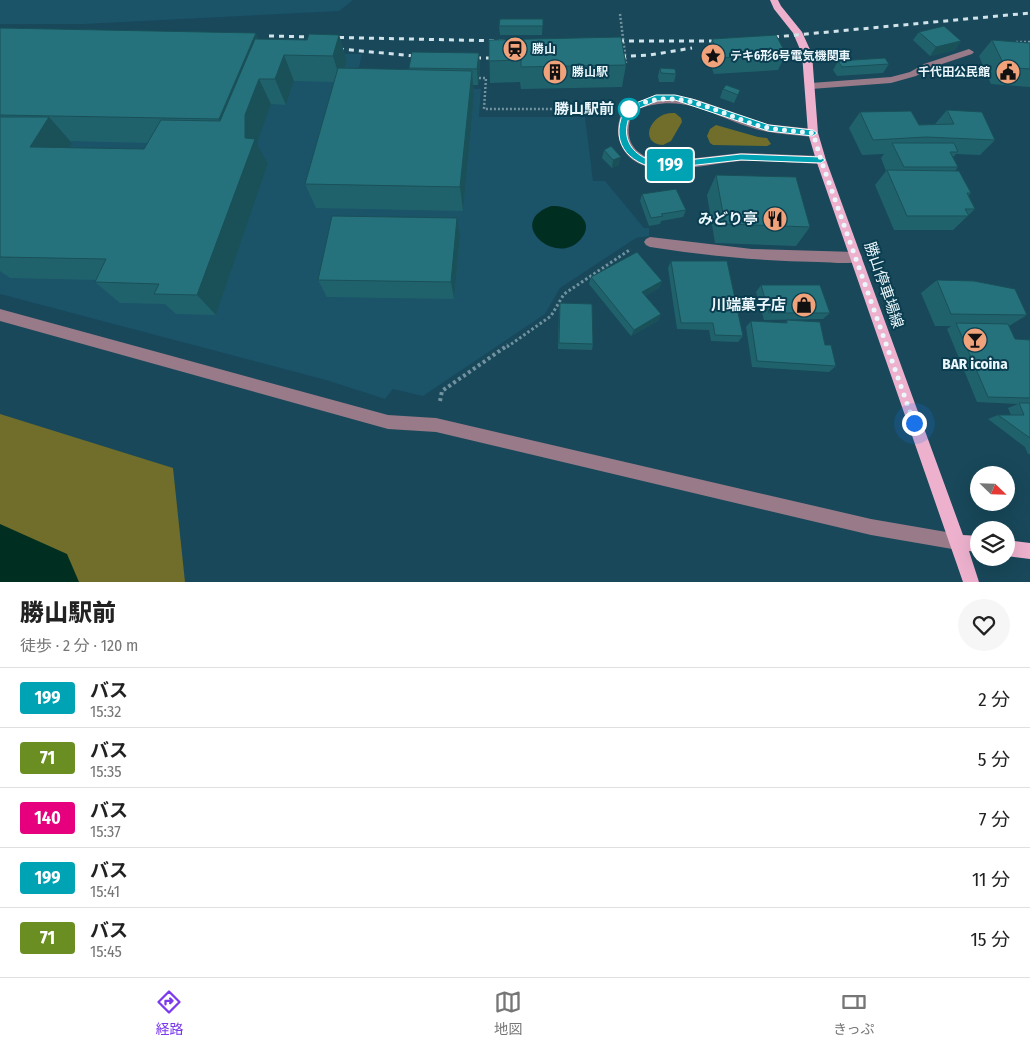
<!DOCTYPE html>
<html lang="ja">
<meta charset="utf-8">
<style>
body{margin:0;font-family:"Fira Sans Condensed","Noto Sans JP",sans-serif;background:#f6f6f6;color:#222;height:100vh;display:flex;flex-direction:column;font-size:19px;white-space:nowrap}
*{box-sizing:border-box;margin:0}
p{font-size:16px;color:#767676}
.icon{flex:none;width:28px;height:28px;fill:none;stroke:currentColor;stroke-width:2;stroke-linecap:round;stroke-linejoin:round}
.map{position:relative;height:582px;overflow:hidden}
.drawer{display:flex;flex-direction:column;background:#fff;flex:1}
.drawer>*{flex:none}
.badge{padding:0 10px;border-radius:4px;font-size:18px;line-height:32px}
.needle{width:32px;rotate:113deg}
.tools{position:absolute;left:970px;top:466px;display:grid;gap:10px}
.tools a{display:grid;place-items:center;width:45px;height:45px;border-radius:50%;background:#fff;box-shadow:0 5px 20px #0002;font-size:25px}
.you{position:absolute;width:25px;height:25px;margin:-12px;border:4px solid #fff;border-radius:50%;background:#1a73e8;box-shadow:0 0 0 8px #1a73e833}
.map>.badge{position:absolute;translate:-50% -50%;box-shadow:0 0 0 2px #fff}
.round{display:grid;place-items:center;flex:none;width:52px;height:52px;border-radius:26px;background:#f6f6f6}
.summary{display:flex;align-items:center;justify-content:space-between;height:85px;padding:0 20px}
h1{font-size:24px;font-weight:800;line-height:38px}
ul{padding:0;list-style:none}
li{display:flex;align-items:center;gap:15px;height:60px;padding:0 20px;border-top:1px solid #e0e0e0}
li div{flex:1}
li b{display:block;font-size:19px}
li em{font-style:normal}
li .badge{min-width:55px;font-weight:700;text-align:center}
.tab-bar{display:flex;justify-content:space-around;align-items:center;height:70px;border-top:1px solid #e0e0e0;background:#fff;font-size:14px;color:#767676}
.tab-bar a{display:grid;justify-items:center;gap:2px}
.tab-bar .current{color:#7c3aed}
.map>svg:first-child{display:block}
</style>
<div class="map">
<svg width="1030" height="582" viewBox="0 0 1030 582">
<rect width="100%" height="100%" fill="#18485a"/>
<g fill="#1b5369">
<polygon points="0,0 353,0 339,11 84,24 0,24"/>
<polygon points="0,50 362,54 358,72 409,87 481,89 479,117 585,117 593,181 605,181 644,228 649,228 649,236 636,238 560,288 545,314 423,396 393,389 385,399 326,380 0,294"/>
</g>
<g fill="#706e2a">
<path d="M675,113l6,5 1,4 -11,19 -8,4c-26,-2 -12,-34 12,-32z"/>
<polygon points="716,125 758,137 767,138 771,144 767,146 713,145 710,143 707,136 710,129"/>
<polygon points="0,414 173,468 185,582 0,582"/>
</g>
<path fill="#002f21" d="M551,206c17,-1 47,12 30,33 -24,29 -77,-16 -30,-33z"/>
<g fill="none" stroke-linecap="round" stroke-linejoin="round">
<polygon fill="#002f21" fill-rule="evenodd" points="0,524 67,554 79,582 0,582"/>
<g stroke="#71929e" stroke-width="2.5" stroke-dasharray="2 2" stroke-linecap="butt">
<polyline points="620,14 626,62 623,62"/>
<polyline points="1016,42 1030,42"/>
<polyline points="479,78 486,78 484,109 600,109"/>
</g>
<polyline stroke="#71929e" stroke-width="3" stroke-dasharray="2.5 2.5" stroke-linecap="butt" points="507,347 551,316 564,294 631,249"/>
<polyline stroke="#71929e" stroke-width="4" stroke-dasharray="3 3" stroke-linecap="butt" points="440,401 442,391 508,345"/>
<g fill="#987a88" fill-rule="evenodd">
<polygon points="969,49 974,52 972,54 930,68 916,76 891,83 811,89 806,86 811,83 891,77 910,72 924,64"/>
<path d="M663,96l32,3 71,25 47,5 5,4 -5,4c-18,-2 -36,-3 -54,-7 -48,-13 -74,-40 -126,-19 -11,28 -1,44 28,51l80,-9 80,3 5,4 -5,4c-27,-1 -54,-4 -81,-3 -33,2 -99,24 -118,-14 -7,-14 -4,-28 3,-40l18,-7z"/>
<path d="M650,237l102,12 104,3 4,1 2,4 -2,4c-12,4 -29,1 -42,1 -56,-1 -112,-6 -168,-15l-4,-2 -2,-3 2,-3z"/>
<polygon points="0,309 388,415 436,418 871,519 958,534 964,536 966,542 964,548 958,550 871,535 436,432 388,429 0,321"/>
</g>
<g fill="#edb1ce" fill-rule="evenodd">
<polygon points="770,0 778,0 781,6 802,32 812,54 818,133 826,160 963,535 979,536 979,552 969,551 979,582 963,582 816,160 808,133 802,54 793,33 774,9"/>
<polygon points="1006,540 1030,543 1030,559 1006,556"/>
</g>
<g stroke="#d2e2e9" stroke-width="3" stroke-dasharray="5 5" stroke-linecap="butt">
<polyline points="269,36 504,41"/>
<polyline points="764,38 1030,13"/>
<polyline points="609,41 726,41"/>
<polyline points="329,48 426,57"/>
<polyline points="611,57 650,55 692,48"/>
<polyline points="466,58 503,58"/>
</g>
</g>
<g fill="#20626c" fill-rule="evenodd">
<polygon points="543,19 542,35 500,35 499,26"/>
<path d="M0,28l258,11 49,1 32,-5 8,26 -2,8 64,1v-2l70,-15 1,17 -2,15h-5l1,12 -11,114 -147,-3 -11,-24 29,-102 -40,-1 -8,24 -15,-1 -13,36v6l10,17 -52,152 -40,-1 -11,-10 -45,-1 -25,-21 1,-2 -86,-2 -10,-7zM71,141l77,2 -4,6 -75,-1 3,-5z"/>
<polygon points="919,32 961,41 955,50 930,56 913,40"/>
<polygon points="712,39 786,54 778,70 714,74 707,55"/>
<polygon points="489,40 626,65 622,87 521,89 520,82 490,83"/>
<polygon points="992,40 1030,43 1030,87 991,84 979,56"/>
<polygon points="838,61 889,64 883,73 837,76 833,70"/>
<polygon points="660,68 676,74 674,82 659,82 658,76"/>
<polygon points="723,89 740,90 734,103 720,98"/>
<polygon points="947,110 995,140 980,155 956,154 953,157 958,167 955,171 971,193 968,196 975,209 953,230 894,230 875,185 886,171 881,158 884,154 862,155 849,128 860,112 919,125 935,124"/>
<polygon points="604,150 619,165 612,168 602,158"/>
<polygon points="716,175 810,227 796,246 715,243 707,195"/>
<polygon points="642,194 686,210 683,217 661,221 660,224 649,226 640,201"/>
<polygon points="460,237 454,299 327,297 318,280"/>
<polygon points="671,261 743,336 738,342 711,341 709,330 677,329 668,268"/>
<polygon points="591,277 662,281 659,288 645,296 661,314 658,321 631,336 589,284"/>
<polygon points="937,280 1027,315 1009,326 1015,339 1030,340 1030,454 1028,454 1025,447 988,419 998,415 1011,415 1008,408 1018,404 977,402 947,329 951,326 935,326 921,293"/>
<polygon points="761,285 830,313 823,319 764,320 756,292"/>
<polygon points="560,303 593,344 592,350 558,349 559,309"/>
<polygon points="787,320 825,345 836,366 829,372 752,367 746,327 751,321 785,323"/>
</g>
<g fill="#1a5058">
<polygon points="256,33 267,59 259,79 271,104 258,140 258,146 268,163 216,315 197,295 245,138 233,144 219,119"/>
<polygon points="339,35 347,61 341,82 333,56"/>
<polygon points="961,41 955,50 930,56 936,47"/>
<polygon points="479,53 480,70 478,85 477,69"/>
<polygon points="284,55 294,81 286,105 275,79"/>
<polygon points="472,71 474,97 463,211 460,187"/>
<polygon points="49,117 72,143 55,172 30,147"/>
<polygon points="621,157 619,165 612,168 613,160"/>
<polygon points="457,218 460,237 454,299 451,282"/>
<polygon points="662,281 659,288 640,299 642,292"/>
<polygon points="661,314 658,321 631,336 634,330"/>
</g>
<g fill="#25727d" stroke="#1a5058">
<polygon points="500,19 543,19 543,26 499,26"/>
<polygon points="944,26 961,41 936,47 919,32"/>
<polygon points="0,28 256,33 219,119 0,115"/>
<polygon points="309,34 339,35 333,56 284,55 275,79 259,79 245,115 245,138 255,139 197,295 154,294 159,284 95,282 106,259 0,257 0,117 49,117 30,147 144,149 161,120 220,121 255,39 307,40"/>
<polygon points="776,35 786,54 720,58 712,39"/>
<polygon points="621,37 626,65 521,67 521,60 489,61 489,40"/>
<polygon points="992,40 1030,43 1030,69 1005,67"/>
<polygon points="412,52 479,53 477,69 409,68"/>
<polygon points="885,58 889,64 842,67 838,61"/>
<polygon points="338,68 472,71 460,187 305,184"/>
<polygon points="660,68 675,69 676,74 661,73"/>
<polygon points="726,85 740,90 738,95 723,89"/>
<polygon points="947,110 982,112 995,140 926,137 873,140 860,112 911,111 919,125 954,124"/>
<polygon points="892,143 954,143 958,152 950,152 958,167 904,167"/>
<polygon points="611,146 621,157 613,160 604,150"/>
<polygon points="887,170 959,171 971,193 967,193 975,209 965,209 969,216 907,216"/>
<polygon points="716,175 796,177 810,227 725,224"/>
<polygon points="676,189 686,210 661,214 663,216 651,218 642,194"/>
<polygon points="332,216 457,218 451,282 318,280"/>
<polygon points="637,252 662,281 642,292 661,314 634,330 591,277"/>
<polygon points="671,261 727,261 743,336 715,335 713,323 681,323"/>
<polygon points="937,280 974,281 1015,289 1027,315 951,314"/>
<polygon points="761,285 820,285 830,313 769,313"/>
<polygon points="560,303 592,304 593,344 559,343"/>
<polygon points="787,320 820,322 825,345 831,345 836,366 757,361 751,321 787,323"/>
<polygon points="956,323 1008,324 1015,339 1030,340 1030,398 988,397"/>
<polygon points="1019,403 1030,403 1030,438 998,415 1024,415"/>
</g>
<path fill="#00a3b4" stroke="#fff" d="M656,95h19l17,4 77,26 44,5 4,3 -4,3 -45,-5 -93,-31 -18,1 -25,10c-14,27 0,47 29,52l80,-9 80,3 4,3 -4,3 -80,-3 -80,9c-35,-5 -53,-29 -35,-62z"/>
<g fill="none" stroke-linecap="round" stroke-linejoin="round">
<path stroke="#ebf7fc" stroke-width="5" stroke-dasharray="0 9" d="M629,109c45,-25 84,2 127,16 19,5 38,6 57,8l8,27 93,263"/>
</g>
<defs>
<symbol id="station-disc" viewBox="-11 -11 22 22"><circle r="9.5" fill="#f0a27a" stroke="#0a3d4f"/><path d="M-3-6H3Q5-6 5-4V2Q5 4 3 4L4.5 6H3L1.5 4h-3L-3 6H-4.5L-3 4Q-5 4-5 2V-4Q-5-6-3-6ZM-3.5-4v3h7v-3ZM-3.5 1v1.5H-2V1ZM2 1v1.5H3.5V1Z" fill="#111"/></symbol>
<symbol id="sight-disc" viewBox="-11 -11 22 22"><circle r="9.5" fill="#f0a27a" stroke="#0a3d4f"/><path d="M0-6L1.8-2.2L6-1.7L2.9 1.2L3.7 5.4L0 3.3L-3.7 5.4L-2.9 1.2L-6-1.7L-1.8-2.2Z" fill="#111"/></symbol>
<symbol id="building-disc" viewBox="-11 -11 22 22"><circle r="9.5" fill="#f0a27a" stroke="#0a3d4f"/><path d="M-4-6H4V6H1V3H-1V6H-4ZM-2.5-4.3h1.7v1.8h-1.7ZM.8-4.3h1.7v1.8H.8ZM-2.5-1h1.7V.8h-1.7ZM.8-1h1.7V.8H.8Z" fill="#111"/></symbol>
<symbol id="civic-disc" viewBox="-11 -11 22 22"><circle r="9.5" fill="#f0a27a" stroke="#0a3d4f"/><path d="M-.6-6.5H3V-4.5H.6V-3L4-1V1h2V6H-6V1h2V-1L-.6-3ZM-1.2 2.5V6h2.4V2.5Z" fill="#111"/></symbol>
<symbol id="restaurant-disc" viewBox="-11 -11 22 22"><circle r="9.5" fill="#f0a27a" stroke="#0a3d4f"/><path d="M-5-6h1v4h1v-4h1v4h1v-4h1v5L-1.5 .5V6h-2V.5L-5-1ZM5-6V6H3V1.5H1.5Q1.5-4 5-6Z" fill="#111"/></symbol>
<symbol id="shop-disc" viewBox="-11 -11 22 22"><circle r="9.5" fill="#f0a27a" stroke="#0a3d4f"/><path d="M-5-2.5h2.3a2.7 3.5 0 0 1 5.4 0H5L5.5 6h-11ZM-1.5-2.5h3a1.5 2.3 0 0 0-3 0Z" fill="#111"/></symbol>
<symbol id="bar-disc" viewBox="-11 -11 22 22"><circle r="9.5" fill="#f0a27a" stroke="#0a3d4f"/><path d="M-6-5H6L.8 .8V4.5H3.5V6h-7V4.5H-.8V.8Z" fill="#111"/></symbol>
</defs>
<g fill-rule="evenodd">
<use href="#station-disc" x="501" y="35" width="28" height="28"/>
<use href="#sight-disc" x="699" y="42" width="28" height="28"/>
<use href="#building-disc" x="541" y="58" width="28" height="28"/>
<use href="#civic-disc" x="994" y="58" width="28" height="28"/>
<use href="#restaurant-disc" x="761" y="205" width="28" height="28"/>
<use href="#shop-disc" x="790" y="291" width="28" height="28"/>
<use href="#bar-disc" x="961" y="326" width="28" height="28"/>
</g>
<circle fill="#fff" stroke="#00a3b4" stroke-width="2.5" cx="629" cy="109" r="10"/>
<g text-anchor="middle" stroke-width="4" stroke-linejoin="round" paint-order="stroke">
<g font-size="12" font-weight="bold" fill="#ebf7fc" stroke="#0a3d4f" text-anchor="start">
<text x="532" y="53">勝山</text>
<text x="730" y="60">テキ6形6号電気機関車</text>
<text x="572" y="76">勝山駅</text>
<text x="990" y="76" text-anchor="end">千代田公民館</text>
</g>
<g font-size="15" font-weight="bold" fill="#ebf7fc" stroke="#0a3d4f" text-anchor="end">
<text x="614" y="114">勝山駅前</text>
</g>
<g font-size="15" font-weight="bold" fill="#ebf7fc" stroke="#0a3d4f" text-anchor="end">
<text x="758" y="224">みどり亭</text>
<text x="786" y="310">川端菓子店</text>
<text x="975" y="369" text-anchor="middle">BAR icoina</text>
</g>
<g font-size="15" fill="#ebf7fc" stroke="#0a3d4f">
<text transform="translate(884 285) rotate(71)" y="5">勝山停車場線</text>
</g>
</g>
</svg>
<div class="tools">
<a><svg class="needle" viewBox="-14 -14 28 28"><path d="M0-13l5 13h-10z" fill="#e53935"/><path d="M0 13l5-13h-10z" fill="#767676"/></svg></a>
<a><svg class="icon" aria-label="layers" viewBox="0 0 24 24"><path d="M12 4l9 5-9 5-9-5zM3 14l9 5 9-5"/></svg></a>
</div>
<div class="you" style="left:914px;top:423px"></div>
<b class="badge" style="left:670px;top:165px;background:#00a3b4;color:#fff">199</b>
</div>
<section class="drawer">
<div class="summary"><div><h1>勝山駅前</h1><p>徒歩 · 2 分 · 120 m</p></div><a class="round"><svg class="icon" aria-label="heart" viewBox="0 0 24 24"><path d="M12 20l-8-8c-3-5 5-10 8-4 3-6 11-1 8 4z"/></svg></a></div>
<ul>
<li><span class="badge" style="background:#00a3b4;color:#fff">199</span><div><b>バス</b><p>15:32</p></div><em>2 分</em></li>
<li><span class="badge" style="background:#6b8e23;color:#fff">71</span><div><b>バス</b><p>15:35</p></div><em>5 分</em></li>
<li><span class="badge" style="background:#e6007e;color:#fff">140</span><div><b>バス</b><p>15:37</p></div><em>7 分</em></li>
<li><span class="badge" style="background:#00a3b4;color:#fff">199</span><div><b>バス</b><p>15:41</p></div><em>11 分</em></li>
<li><span class="badge" style="background:#6b8e23;color:#fff">71</span><div><b>バス</b><p>15:45</p></div><em>15 分</em></li>
</ul>
</section>
<nav class="tab-bar">
<a class="current"><svg class="icon" aria-label="directions" viewBox="0 0 24 24"><path d="M12 3l9 9-9 9-9-9zM9 14v-3h6M13 9l2 2-2 2"/></svg>経路</a>
<a><svg class="icon" aria-label="map" viewBox="0 0 24 24"><path d="M3 6l6-2 6 2 6-2v14l-6 2-6-2-6 2zM9 4v14M15 6v14"/></svg>地図</a>
<a><svg class="icon" aria-label="tickets" viewBox="0 0 24 24"><path d="M3 7h18v10H3zM15 7v10"/></svg>きっぷ</a>
</nav>
